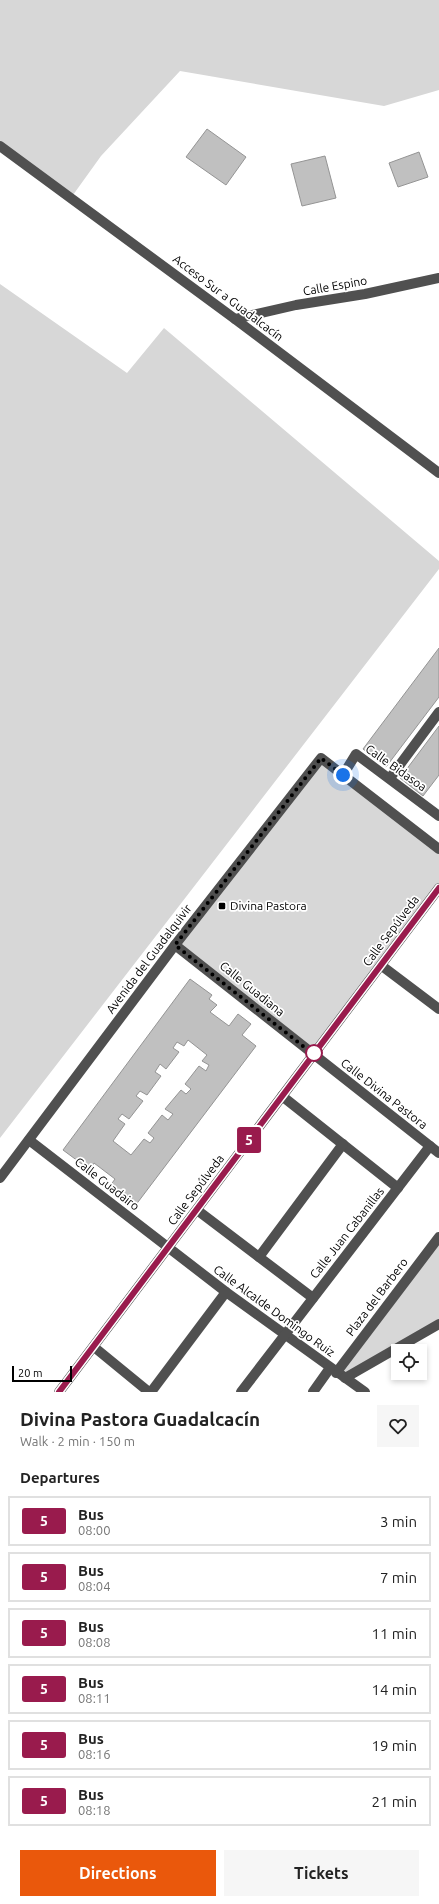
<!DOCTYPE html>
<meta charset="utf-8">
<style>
body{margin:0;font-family:Ubuntu,sans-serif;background:#f6f6f6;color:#222;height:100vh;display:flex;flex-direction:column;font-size:15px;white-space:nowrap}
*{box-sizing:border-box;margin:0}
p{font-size:13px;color:#767676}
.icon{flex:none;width:22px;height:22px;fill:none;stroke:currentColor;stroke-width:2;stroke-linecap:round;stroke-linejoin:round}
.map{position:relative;height:1392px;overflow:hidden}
.details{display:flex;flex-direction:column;background:#fff;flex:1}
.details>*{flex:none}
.badge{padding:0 8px;border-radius:3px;font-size:14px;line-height:26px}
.buttons{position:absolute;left:391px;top:1344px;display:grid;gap:8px}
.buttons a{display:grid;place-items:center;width:36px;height:36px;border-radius:0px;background:#fff;box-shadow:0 2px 6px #0003;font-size:20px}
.scale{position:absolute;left:12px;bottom:10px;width:60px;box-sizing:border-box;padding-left:4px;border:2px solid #000;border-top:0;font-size:11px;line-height:14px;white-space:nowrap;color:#000;-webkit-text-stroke:3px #fff;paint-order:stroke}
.you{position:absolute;width:20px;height:20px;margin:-10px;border:3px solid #fff;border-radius:50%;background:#1a73e8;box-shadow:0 0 0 6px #1a73e833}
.map>.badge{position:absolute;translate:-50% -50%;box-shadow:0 0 0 2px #fff}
h2{padding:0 20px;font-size:15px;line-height:36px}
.round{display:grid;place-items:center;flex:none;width:42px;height:42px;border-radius:0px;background:#f6f6f6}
.head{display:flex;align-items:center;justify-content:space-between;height:68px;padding:0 20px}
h1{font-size:19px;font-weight:700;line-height:30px}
.button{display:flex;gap:8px;margin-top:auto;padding:8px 20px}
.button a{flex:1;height:46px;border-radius:0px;background:#ea580c;color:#fff;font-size:16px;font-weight:700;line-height:46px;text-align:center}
.button a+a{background:#f6f6f6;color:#222}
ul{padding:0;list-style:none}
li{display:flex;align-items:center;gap:12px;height:50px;margin:0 8px 6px;padding:0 12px;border:2px solid #e0e0e0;border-radius:0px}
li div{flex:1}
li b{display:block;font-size:15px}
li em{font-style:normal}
li .badge{min-width:44px;font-weight:700;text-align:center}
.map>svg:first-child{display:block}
</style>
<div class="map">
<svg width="439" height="1392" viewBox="0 0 439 1392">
<rect width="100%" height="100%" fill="#fff"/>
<g fill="#d7d7d7">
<polygon points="0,0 439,0 439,90 384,106 180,71 101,156 73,195 0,148"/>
<polygon points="0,284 127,373 164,328 439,561 439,569 0,1138"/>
<polygon points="321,758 439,849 439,888 313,1054 175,945"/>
<polygon points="439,1237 439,1324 345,1378 336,1373"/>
</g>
<g fill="#c0c0c0" stroke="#949494" fill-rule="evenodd">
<polygon points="207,129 246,157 226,185 186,157"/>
<polygon points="419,152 428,177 398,187 389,163"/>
<polygon points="325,156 336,198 302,206 291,164"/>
<polygon points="439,648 439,697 386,767 363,749"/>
<polygon points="439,726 439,775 423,796 400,778"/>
<path d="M190,979l22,16 -3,4 8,6 -7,7 19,14 9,-12 13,10 -9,11 14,11 -121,160 -25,-20 5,-7 -21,-16 -4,7 -27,-20zM188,1040l19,15 -5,6 7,4 -3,6 -7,-5 -14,18 6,5 -5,5 -5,-4 -16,19 8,5 -5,6 -6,-5 -14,18 6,5 -4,5 -6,-4 -13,16 -18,-14 12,-17 -7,-5 4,-5 7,5 14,-18 -7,-5 4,-5 7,4 14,-19 -6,-4 5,-8 6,5 13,-17 -6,-4 4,-6 7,4z"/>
</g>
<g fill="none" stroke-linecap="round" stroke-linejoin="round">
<g stroke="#505050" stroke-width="10">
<polyline points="0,146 235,319 439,473"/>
<polyline points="235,319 296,305 365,294 439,278"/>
<polyline points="343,775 356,754 439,816"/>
<polyline points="390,778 439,712"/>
<polyline points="175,945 439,1153"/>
<polyline points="382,966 439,1009"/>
<polyline points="282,1096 398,1188"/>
<polyline points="29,1140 226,1292 365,1392"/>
<polyline points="0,1178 175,945 321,758 439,849"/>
<polyline points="197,1210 313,1298"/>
<polyline points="259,1257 343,1144"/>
<polyline points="94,1347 149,1392"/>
<polyline points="336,1373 439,1237"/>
<polyline points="345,1378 439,1324"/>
<polyline points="59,1392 439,888"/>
<polyline points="151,1392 226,1292"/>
<polyline points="241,1392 430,1146"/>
<polyline points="313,1392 330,1368"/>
</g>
</g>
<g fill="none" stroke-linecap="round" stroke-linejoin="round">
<defs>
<polyline id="line" points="59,1392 439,888"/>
</defs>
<use href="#line" stroke="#fff" stroke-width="9"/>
<use href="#line" stroke="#991b4d" stroke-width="6"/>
<polyline stroke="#000" stroke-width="4" stroke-dasharray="0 7.2" points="314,1053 313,1054 175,945 321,758 343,775"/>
</g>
<rect fill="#000" stroke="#fff" stroke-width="1.5" x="218" y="902" width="8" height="8" rx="2"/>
<circle fill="#fff" stroke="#991b4d" stroke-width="2" cx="314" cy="1053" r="8"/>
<g text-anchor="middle" stroke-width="3.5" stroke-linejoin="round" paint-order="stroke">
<g font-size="12" fill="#000" stroke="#fff">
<text transform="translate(335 286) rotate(-10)" y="4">Calle Espino</text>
<text transform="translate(228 298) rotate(37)" y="4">Acceso Sur a Guadalcacín</text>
<text transform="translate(396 768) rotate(35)" y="4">Calle Bidasoa</text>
<text transform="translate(391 931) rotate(-53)" y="4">Calle Sepúlveda</text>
<text transform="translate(149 959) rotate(-53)" y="4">Avenida del Guadalquivir</text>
<text transform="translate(252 989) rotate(39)" y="4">Calle Guadiana</text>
<text transform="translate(384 1094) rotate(38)" y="4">Calle Divina Pastora</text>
<text transform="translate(107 1184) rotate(38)" y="4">Calle Guadairo</text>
<text transform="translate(196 1190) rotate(-53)" y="4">Calle Sepúlveda</text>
<text transform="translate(347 1233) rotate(-52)" y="4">Calle Juan Cabanillas</text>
<text transform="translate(377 1297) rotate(-53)" y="4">Plaza del Barbero</text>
<text transform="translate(274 1311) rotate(36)" y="4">Calle Alcalde Domingo Ruiz</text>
</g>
<g font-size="12" fill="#000" stroke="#fff" text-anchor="start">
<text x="230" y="910">Divina Pastora</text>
</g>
</g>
</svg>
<div class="buttons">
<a><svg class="icon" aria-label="locate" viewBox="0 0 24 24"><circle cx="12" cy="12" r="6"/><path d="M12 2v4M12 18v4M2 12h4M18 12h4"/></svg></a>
</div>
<div class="scale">20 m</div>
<div class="you" style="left:343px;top:775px"></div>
<b class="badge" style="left:249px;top:1140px;background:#991b4d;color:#fff">5</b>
</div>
<section class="details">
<div class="head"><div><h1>Divina Pastora Guadalcacín</h1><p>Walk · 2 min · 150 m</p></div><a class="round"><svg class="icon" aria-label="heart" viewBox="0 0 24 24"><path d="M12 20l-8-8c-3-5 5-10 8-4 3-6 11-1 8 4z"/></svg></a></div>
<h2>Departures</h2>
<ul>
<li><span class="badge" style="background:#991b4d;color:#fff">5</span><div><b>Bus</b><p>08:00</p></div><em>3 min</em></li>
<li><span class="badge" style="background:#991b4d;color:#fff">5</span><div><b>Bus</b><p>08:04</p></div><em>7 min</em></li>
<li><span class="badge" style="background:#991b4d;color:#fff">5</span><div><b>Bus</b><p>08:08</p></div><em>11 min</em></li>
<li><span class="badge" style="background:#991b4d;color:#fff">5</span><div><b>Bus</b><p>08:11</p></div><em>14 min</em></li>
<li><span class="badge" style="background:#991b4d;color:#fff">5</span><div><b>Bus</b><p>08:16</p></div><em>19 min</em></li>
<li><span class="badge" style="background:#991b4d;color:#fff">5</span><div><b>Bus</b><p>08:18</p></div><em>21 min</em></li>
</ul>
<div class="button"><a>Directions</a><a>Tickets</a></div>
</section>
